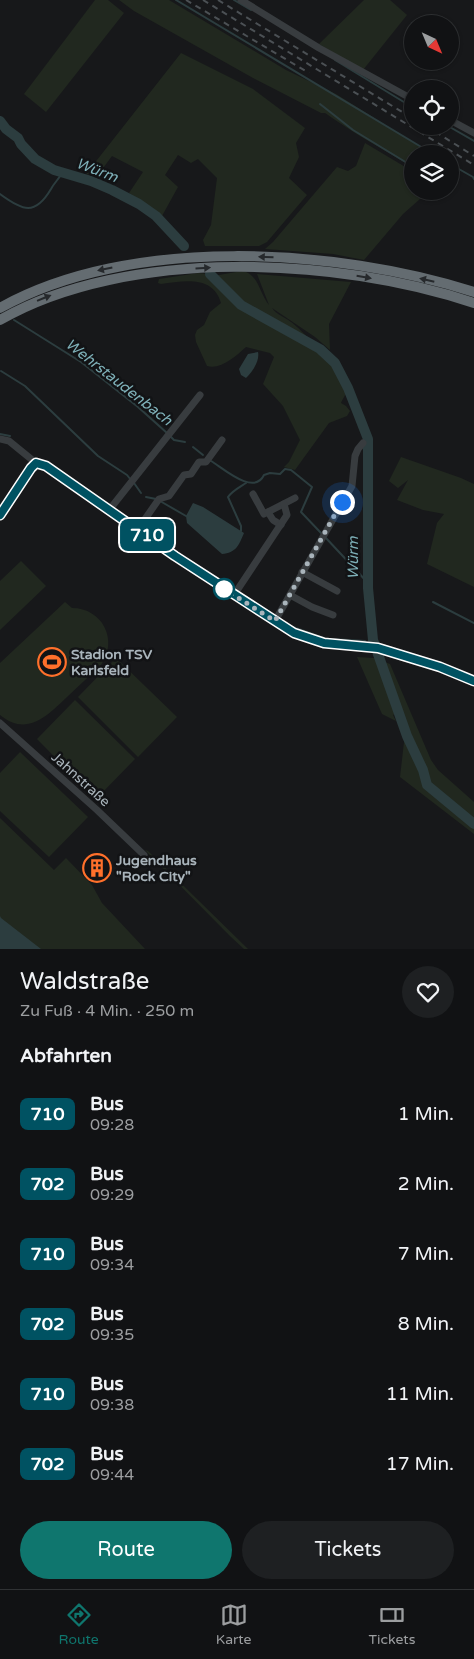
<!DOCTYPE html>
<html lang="de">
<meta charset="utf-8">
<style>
body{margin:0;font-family:"Varela Round",sans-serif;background:#1e2022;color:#f1f3f6;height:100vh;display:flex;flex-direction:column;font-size:19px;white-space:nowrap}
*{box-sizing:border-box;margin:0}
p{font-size:16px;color:#9c9ea0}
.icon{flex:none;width:28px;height:28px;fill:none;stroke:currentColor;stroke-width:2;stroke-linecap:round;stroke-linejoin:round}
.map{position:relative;height:949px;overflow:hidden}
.details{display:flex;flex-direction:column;background:#111214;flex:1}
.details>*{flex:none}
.badge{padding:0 10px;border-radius:8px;font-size:18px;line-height:32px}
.needle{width:32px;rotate:136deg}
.controls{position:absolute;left:404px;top:15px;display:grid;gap:10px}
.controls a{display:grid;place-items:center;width:55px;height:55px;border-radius:50%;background:#111214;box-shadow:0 1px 4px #0004,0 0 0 1px #303234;font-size:25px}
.you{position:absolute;width:25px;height:25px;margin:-12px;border:4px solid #fff;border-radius:50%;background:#1a73e8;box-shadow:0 0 0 8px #1a73e833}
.map>.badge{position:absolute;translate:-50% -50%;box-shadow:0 0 0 2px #fff}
h2{padding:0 20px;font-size:19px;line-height:45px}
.round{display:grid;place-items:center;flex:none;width:52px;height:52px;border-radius:26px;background:#1e2022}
.overview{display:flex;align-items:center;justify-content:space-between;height:85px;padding:0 20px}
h1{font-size:24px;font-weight:600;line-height:38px}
.primary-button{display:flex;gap:10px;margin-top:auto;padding:10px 20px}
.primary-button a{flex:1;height:58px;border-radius:30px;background:#0f766e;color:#fff;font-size:20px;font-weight:600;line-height:58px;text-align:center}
.primary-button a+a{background:#1e2022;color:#f1f3f6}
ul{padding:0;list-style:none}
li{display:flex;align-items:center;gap:15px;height:70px;padding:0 20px}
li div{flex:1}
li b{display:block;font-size:19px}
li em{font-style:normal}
li .badge{min-width:55px;font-weight:700;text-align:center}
.tabs{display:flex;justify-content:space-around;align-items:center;height:70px;border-top:1px solid #303234;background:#111214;font-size:14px;color:#9c9ea0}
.tabs a{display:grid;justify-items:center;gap:2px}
.tabs .selected{color:#0f766e}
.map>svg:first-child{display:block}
</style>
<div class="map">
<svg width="474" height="949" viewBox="0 0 474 949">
<rect width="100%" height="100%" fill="#17181a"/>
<g fill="#21281f">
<polygon points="95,0 108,0 124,13 46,112 24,94"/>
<path d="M119,0h50l117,70 50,24 96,60h-20v13c-29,-18 -59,-34 -87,-54h-4l-68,-35 -119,-67z"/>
<polygon points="364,0 390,0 407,15 363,70 319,44"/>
<polygon points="181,53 253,89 305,128 296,143 299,157 289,178 307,195 267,242 259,246 205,246 203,240 211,225 217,178 198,159 191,163 178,155 165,175 178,187 162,216 129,193 143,172 112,156 98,175 86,174"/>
<polygon points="365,143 412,171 412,191 429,191 403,214 364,260 333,254 265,249 273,242 337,167 348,171 356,166"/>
<path d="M242,271c17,3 17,22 27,34l-12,-31 94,8 -22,42 1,26 -15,-13 -43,-29c5,7 13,9 19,14 12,8 56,57 55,71 -1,3 -4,7 -5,10l5,3 4,5 -3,5 -18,7 -34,47 -11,-3 5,-5 11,-22 -17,-34 -20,-22 11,-27 -4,-4 -24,-6c-10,9 -25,23 -39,19l-11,-24 -1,-7 2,-5 7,-5 6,-13 11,-9c-8,-28 -37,-22 -60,-19l-3,-1 1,-4 39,-6 21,2z"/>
<polygon points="401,457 461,478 474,484 474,587 427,564 437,523 444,514 423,510 397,500 408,480 398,488 389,481"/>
<polygon points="21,561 46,586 0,630 0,581"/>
<path d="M65,602l7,6c30,0 47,32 29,57 -11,11 -23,21 -34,32 -20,19 -40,40 -67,18v-52z"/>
<polygon points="357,657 374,658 390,664 431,760 438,770 474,802 474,834 400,777 404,742 403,735 395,714 393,715 396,721 382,714"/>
<polygon points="116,658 177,717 138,757 78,697"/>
<polygon points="75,700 135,759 96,799 37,739"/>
<polygon points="20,752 88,817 49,857 0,811 0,773"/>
<polygon points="0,818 54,870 66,858 92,885 102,903 145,949 0,949"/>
<polygon points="145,850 148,851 248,949 244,949 230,936"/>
</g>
<g fill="#2c3d3f">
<path d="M258,352c2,9 -6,20 -12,26l-5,-3 -2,-6 9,-15z"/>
<path d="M193,503l10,4 41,26c-5,12 -8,20 -22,21l-35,-31 -1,-7z"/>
<polygon points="0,916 1,918 41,949 0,949"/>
</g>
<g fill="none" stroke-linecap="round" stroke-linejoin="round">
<g stroke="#2c3d3f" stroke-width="2">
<polyline points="176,0 433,154"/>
<polyline points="234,0 251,10"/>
<polyline points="335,60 412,107"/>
<polyline points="320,104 353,130 412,166"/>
<polyline points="0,124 1,122"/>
<polyline points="448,126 474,141"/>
<polyline points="450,164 473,177 474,179"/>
<path d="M0,194c23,17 35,22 51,-5 3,-6 8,-10 11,-16"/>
<polyline points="14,320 81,362 138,407 167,433"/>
<polyline points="1,371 25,386 98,456 127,475 131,480"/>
<polyline points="0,434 10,436"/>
<polyline points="170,436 174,440 185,442"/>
<polyline points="193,447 203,455"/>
<path d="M211,461c13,8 43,35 53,14l6,-2 10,1 5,-5 6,1 21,17 -11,25 21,22"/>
<polyline points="134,483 141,493"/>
<polyline points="146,497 156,499"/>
<polyline points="160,501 186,516"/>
<path d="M241,531v-5l-13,-29c4,-6 12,-10 18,-14"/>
<polyline points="325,537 368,583"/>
<polyline points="433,602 474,623"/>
<polyline points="290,626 324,638"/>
<polyline points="332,639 365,641"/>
<polyline points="372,643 375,644"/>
</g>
<g stroke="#2c3d3f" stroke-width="10">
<polyline points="0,121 6,129 18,138 21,144 35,159 54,170 91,181 112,190 139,204 156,216 184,246"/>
<polyline points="210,274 241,305 320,349 335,363 348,388 368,439 368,588 373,640 407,736 423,770 427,785 474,824"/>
</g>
<g stroke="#383c3f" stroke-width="7">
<polyline points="241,0 319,48 412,99"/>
<polyline points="450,120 474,133"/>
<polyline points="0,439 9,441 36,463"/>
<polyline points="253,494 264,514 295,498"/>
<polyline points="110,509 200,395"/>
<polyline points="268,512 273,520 281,525"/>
<polyline points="0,515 31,468 36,463 45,466 175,556 294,633 324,643 377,648 440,667 474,681"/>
<polyline points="138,529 159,499 169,496 184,475 191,474 199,462 206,462 222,440"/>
<polyline points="302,572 337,591"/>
<polyline points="234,595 287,515 284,504"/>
<polyline points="290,595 312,607 333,615"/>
<polyline points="275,621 352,486 355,456 358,449 363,443"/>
<polyline points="0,723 97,810 144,855"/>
</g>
<g stroke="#646c71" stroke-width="10">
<path d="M0,308c130,-73 336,-60 474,-16"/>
<path d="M0,320c127,-73 338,-63 474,-17"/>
</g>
<g stroke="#4b5054" stroke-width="2" stroke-dasharray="6 5" stroke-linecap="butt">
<polyline points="186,0 309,73"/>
<polyline points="203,0 474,165"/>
<polyline points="218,0 412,118"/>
<polyline points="426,126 474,156"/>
</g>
</g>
<defs><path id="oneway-solid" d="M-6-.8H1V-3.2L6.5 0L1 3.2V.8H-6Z" transform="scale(1.25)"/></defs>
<g fill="#26292c">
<use href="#oneway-solid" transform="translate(266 257) rotate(-178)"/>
<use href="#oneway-solid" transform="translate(203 268) rotate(-3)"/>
<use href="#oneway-solid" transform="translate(105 269) rotate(168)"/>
<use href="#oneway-solid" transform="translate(364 277) rotate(10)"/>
<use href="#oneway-solid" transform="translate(427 280) rotate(-167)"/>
<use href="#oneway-solid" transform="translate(44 298) rotate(-22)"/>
</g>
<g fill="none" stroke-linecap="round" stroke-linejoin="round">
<defs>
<polyline id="line" points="0,515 31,468 36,463 46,466 175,556 294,633 324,643 378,648 440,667 474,681"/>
</defs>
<use href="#line" stroke="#fff" stroke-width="11"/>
<use href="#line" stroke="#005262" stroke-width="8"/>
<polyline stroke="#a9b4bb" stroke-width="5" stroke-dasharray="0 9" points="224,589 275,621 342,502"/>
</g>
<defs>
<symbol id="stadium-ring" viewBox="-11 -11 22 22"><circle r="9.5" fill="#121315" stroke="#ff702b" stroke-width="1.5"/><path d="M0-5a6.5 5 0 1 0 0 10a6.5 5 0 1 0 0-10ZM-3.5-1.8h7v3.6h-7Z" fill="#ff702b"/></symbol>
<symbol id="building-ring" viewBox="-11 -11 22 22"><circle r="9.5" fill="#121315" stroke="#ff702b" stroke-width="1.5"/><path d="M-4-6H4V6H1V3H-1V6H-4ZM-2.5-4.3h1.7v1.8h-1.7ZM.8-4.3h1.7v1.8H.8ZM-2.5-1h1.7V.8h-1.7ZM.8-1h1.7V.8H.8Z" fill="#ff702b"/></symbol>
</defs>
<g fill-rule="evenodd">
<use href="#stadium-ring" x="36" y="646" width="32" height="32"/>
<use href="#building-ring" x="81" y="852" width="32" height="32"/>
</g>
<circle fill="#fff" stroke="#005262" stroke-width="2.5" cx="224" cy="589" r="10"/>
<g text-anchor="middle" stroke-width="5" stroke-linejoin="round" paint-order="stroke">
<g font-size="14" font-weight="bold" fill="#a9b4bb" stroke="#121315" text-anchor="start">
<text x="71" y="659">Stadion TSV<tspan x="71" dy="16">Karlsfeld</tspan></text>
<text x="116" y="865">Jugendhaus<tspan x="116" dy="16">"Rock City"</tspan></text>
</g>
<g font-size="14" fill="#a9b4bb" stroke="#121315">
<text transform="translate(81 779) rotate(42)" y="5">Jahnstraße</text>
</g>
<g font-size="15" font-style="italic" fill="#7eb0b8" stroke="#121315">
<text transform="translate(97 170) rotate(21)" y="5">Würm</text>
<text transform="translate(119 382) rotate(38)" y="5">Wehrstaudenbach</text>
<text transform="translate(353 558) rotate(-90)" y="5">Würm</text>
</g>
</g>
</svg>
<div class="controls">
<a><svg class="needle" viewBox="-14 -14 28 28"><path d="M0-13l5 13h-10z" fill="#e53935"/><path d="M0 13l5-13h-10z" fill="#9c9ea0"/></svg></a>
<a><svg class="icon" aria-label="locate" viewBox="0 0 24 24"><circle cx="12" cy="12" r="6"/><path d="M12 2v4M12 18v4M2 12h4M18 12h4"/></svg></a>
<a><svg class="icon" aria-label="layers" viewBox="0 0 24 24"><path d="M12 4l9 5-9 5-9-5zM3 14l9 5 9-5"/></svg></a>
</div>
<div class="you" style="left:342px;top:502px"></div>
<b class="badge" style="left:147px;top:535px;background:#005262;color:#fff">710</b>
</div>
<section class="details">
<div class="overview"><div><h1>Waldstraße</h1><p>Zu Fuß · 4 Min. · 250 m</p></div><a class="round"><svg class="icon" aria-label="heart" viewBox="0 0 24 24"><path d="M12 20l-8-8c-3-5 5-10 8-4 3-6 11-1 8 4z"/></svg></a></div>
<h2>Abfahrten</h2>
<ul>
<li><span class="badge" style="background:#005262;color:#fff">710</span><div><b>Bus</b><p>09:28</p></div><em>1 Min.</em></li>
<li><span class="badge" style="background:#005262;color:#fff">702</span><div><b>Bus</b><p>09:29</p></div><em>2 Min.</em></li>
<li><span class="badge" style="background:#005262;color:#fff">710</span><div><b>Bus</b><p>09:34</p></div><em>7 Min.</em></li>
<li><span class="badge" style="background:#005262;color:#fff">702</span><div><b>Bus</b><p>09:35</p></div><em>8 Min.</em></li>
<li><span class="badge" style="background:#005262;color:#fff">710</span><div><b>Bus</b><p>09:38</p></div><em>11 Min.</em></li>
<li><span class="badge" style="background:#005262;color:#fff">702</span><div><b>Bus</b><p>09:44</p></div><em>17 Min.</em></li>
</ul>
<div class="primary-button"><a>Route</a><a>Tickets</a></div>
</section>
<nav class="tabs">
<a class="selected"><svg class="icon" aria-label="directions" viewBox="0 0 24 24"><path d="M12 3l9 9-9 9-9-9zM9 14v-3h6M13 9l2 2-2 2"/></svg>Route</a>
<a><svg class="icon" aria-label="map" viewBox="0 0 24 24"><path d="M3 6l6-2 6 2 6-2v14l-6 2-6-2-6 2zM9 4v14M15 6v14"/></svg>Karte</a>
<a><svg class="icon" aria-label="tickets" viewBox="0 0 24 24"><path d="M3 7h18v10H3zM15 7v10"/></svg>Tickets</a>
</nav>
